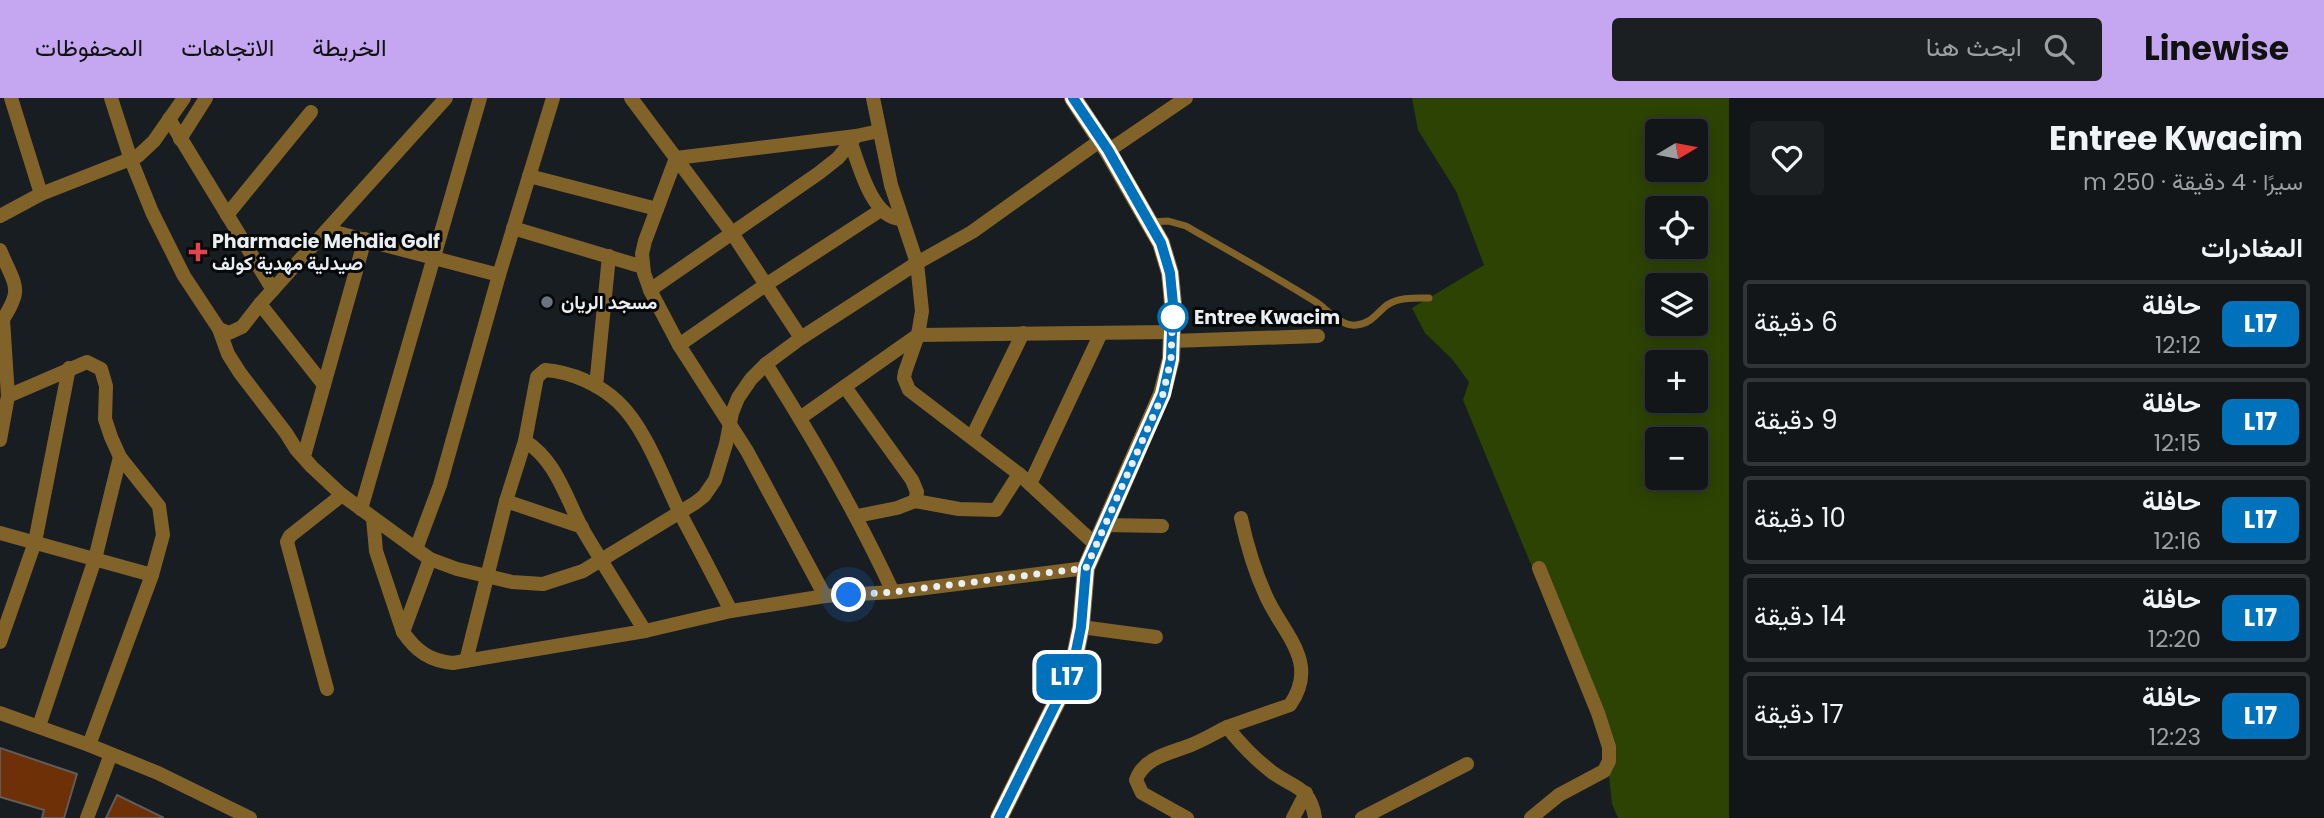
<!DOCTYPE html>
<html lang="ar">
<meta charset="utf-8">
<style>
body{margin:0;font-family:Poppins,Vazirmatn,sans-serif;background:#1b1f22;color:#f1f3f6;direction:rtl;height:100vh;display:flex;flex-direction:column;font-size:26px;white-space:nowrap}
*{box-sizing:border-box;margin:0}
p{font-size:23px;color:#9c9fa2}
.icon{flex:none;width:38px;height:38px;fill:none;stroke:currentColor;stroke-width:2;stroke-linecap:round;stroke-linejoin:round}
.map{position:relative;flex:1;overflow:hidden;direction:ltr}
.details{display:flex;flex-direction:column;background:#121619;width:595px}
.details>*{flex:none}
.badge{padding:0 14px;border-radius:10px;font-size:24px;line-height:46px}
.needle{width:46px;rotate:80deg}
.tools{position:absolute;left:1645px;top:21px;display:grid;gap:14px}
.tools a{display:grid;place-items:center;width:63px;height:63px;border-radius:7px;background:#121619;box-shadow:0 4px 18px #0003,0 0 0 2px #313538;font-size:35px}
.you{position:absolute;width:35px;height:35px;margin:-18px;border:5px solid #fff;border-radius:50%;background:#1a73e8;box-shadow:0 0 0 10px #1a73e833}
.map>.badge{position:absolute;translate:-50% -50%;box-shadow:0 0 0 4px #fff}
h2{padding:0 21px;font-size:26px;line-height:63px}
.round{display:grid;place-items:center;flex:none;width:74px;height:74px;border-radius:7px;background:#1b1f22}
.overview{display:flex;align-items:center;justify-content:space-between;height:119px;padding:0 21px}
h1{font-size:33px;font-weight:700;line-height:52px}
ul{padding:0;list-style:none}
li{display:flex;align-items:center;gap:21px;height:88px;margin:0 14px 10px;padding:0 7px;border:4px solid #313538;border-radius:7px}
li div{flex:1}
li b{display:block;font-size:26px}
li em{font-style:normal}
li .badge{min-width:77px;font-weight:700;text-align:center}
header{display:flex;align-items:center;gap:42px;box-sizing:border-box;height:98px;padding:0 35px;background:#c5a7f1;color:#111}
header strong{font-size:33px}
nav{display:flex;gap:38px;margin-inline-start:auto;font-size:24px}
.search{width:490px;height:63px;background:#1b1f22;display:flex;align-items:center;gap:18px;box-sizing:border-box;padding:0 24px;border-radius:7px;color:#9c9fa2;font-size:26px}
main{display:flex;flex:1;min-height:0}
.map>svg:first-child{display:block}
</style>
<header>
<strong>Linewise</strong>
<div class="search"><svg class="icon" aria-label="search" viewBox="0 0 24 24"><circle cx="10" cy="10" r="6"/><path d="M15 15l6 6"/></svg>ابحث هنا</div>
<nav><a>الخريطة</a><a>الاتجاهات</a><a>المحفوظات</a></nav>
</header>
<main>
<section class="details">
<div class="overview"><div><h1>Entree Kwacim</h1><p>سيرًا · 4 دقيقة · 250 m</p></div><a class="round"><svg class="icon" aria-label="heart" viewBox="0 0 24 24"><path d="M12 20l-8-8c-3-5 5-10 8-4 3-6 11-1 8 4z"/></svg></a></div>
<h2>المغادرات</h2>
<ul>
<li><span class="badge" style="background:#0072bc;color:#fff">L17</span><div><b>حافلة</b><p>12:12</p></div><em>6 دقيقة</em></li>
<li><span class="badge" style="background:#0072bc;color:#fff">L17</span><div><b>حافلة</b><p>12:15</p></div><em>9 دقيقة</em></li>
<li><span class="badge" style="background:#0072bc;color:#fff">L17</span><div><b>حافلة</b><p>12:16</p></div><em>10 دقيقة</em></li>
<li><span class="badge" style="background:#0072bc;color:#fff">L17</span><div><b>حافلة</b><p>12:20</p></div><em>14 دقيقة</em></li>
<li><span class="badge" style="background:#0072bc;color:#fff">L17</span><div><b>حافلة</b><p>12:23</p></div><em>17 دقيقة</em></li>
</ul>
</section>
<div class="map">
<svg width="1729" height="720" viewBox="0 0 1729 720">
<rect width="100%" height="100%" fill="#181d21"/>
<path fill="#2d4304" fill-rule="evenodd" d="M1412,0h317v720h-111l-6,-14 -6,-58 -143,-346 6,-18 -17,-23 -27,-26 -13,-25 72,-43 -28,-74 -38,-61zM1657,33h39v39h-39zM1657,110h39v39h-39zM1657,187h39v39h-39zM1657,264h39v39h-39zM1657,341h39v39h-39z"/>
<g fill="#6e3006" stroke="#625b57" stroke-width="2">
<polygon points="0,650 77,676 64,720 42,720 44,712 0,699"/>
<polygon points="117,697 164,720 106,720"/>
</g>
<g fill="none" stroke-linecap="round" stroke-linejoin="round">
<path stroke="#81632a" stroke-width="7" d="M1151,124l17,-1 18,5c43,25 87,49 130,76 12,8 25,25 40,23 15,-1 21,-12 31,-20 12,-8 28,-7 42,-7"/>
<g stroke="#81632a" stroke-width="14">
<polyline points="11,0 41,96"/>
<polyline points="111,0 131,62 152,114 184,178 219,231 228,256 240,275 286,335 296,351 312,369 342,397 416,451 430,461 457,471 512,484 543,486 583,473 695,405 704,398 715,382 726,346 732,315 738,300 751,281 766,266 801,240 917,165 972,134 1101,42"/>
<polyline points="631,0 732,135 801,240"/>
<polyline points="873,0 891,87 917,165 922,213 918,237 905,274 904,280 909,292 1019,376 1096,447"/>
<polyline points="169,21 273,192"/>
<polyline points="180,41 206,0"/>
<path d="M851,45c8,23 22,77 51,76"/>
<polyline points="1108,53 1186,0"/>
<polyline points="529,78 657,111"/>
<polyline points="227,117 311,14"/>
<polyline points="0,118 41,96 138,58 154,43 184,0"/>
<polyline points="513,130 643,169"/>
<polyline points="327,132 499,177"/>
<path d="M0,152c16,38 24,38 0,74"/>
<polyline points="650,192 819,75 838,60 856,38"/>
<polyline points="260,206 324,287"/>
<polyline points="0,222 3,222 8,298"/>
<polyline points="219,231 229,235 242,229 260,206 446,0"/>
<polyline points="1172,243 1318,238"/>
<polyline points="679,247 767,186 881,112"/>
<path d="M766,266c47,74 90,148 127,228"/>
<polyline points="596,288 609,158"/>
<polyline points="845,289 912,382 917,394 915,403 897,410 857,418"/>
<polyline points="800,320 918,237 1173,234"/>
<polyline points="972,339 1023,235"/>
<polyline points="0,342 8,298 87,264 101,271 106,288 105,321 111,339 120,359 159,408 163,437 152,477 89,647"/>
<path d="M525,343c32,20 41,58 58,89 20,34 41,67 62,101"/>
<polyline points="304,358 365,141"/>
<polyline points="1030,386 1101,235"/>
<polyline points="506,403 582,429"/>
<polyline points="915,403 959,411 996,412 1019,376"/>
<polyline points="361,411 480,0"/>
<polyline points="373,420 376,453 403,534"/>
<polyline points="1105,427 1162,428"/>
<polyline points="0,435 152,477"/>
<polyline points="416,451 440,387 499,177 553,0"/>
<path d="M430,461l-27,73c13,19 27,29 50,31l192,-32 86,-20 94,-15 68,-4 193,-24"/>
<polyline points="825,498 747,353 679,247 650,192 644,175 642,156 645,143 676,60 856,38 879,33"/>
<polyline points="1081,529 1156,539"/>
<polyline points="0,544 35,444 69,270"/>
<path d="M466,563l40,-160 19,-60 12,-64 8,-7c26,2 54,14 73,32 28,26 46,79 63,113 17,32 34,64 50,96"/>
<polyline points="327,591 287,444 290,438 342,397"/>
<polyline points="0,615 89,647 158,675 250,720"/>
<polyline points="39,628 95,461 120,359"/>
<path d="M1227,629l63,-22c30,-43 -7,-71 -24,-109 -12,-26 -19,-50 -25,-78"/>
<polyline points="87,720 111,656"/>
<path d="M1187,720l-45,-25 -6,-13c8,-23 35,-27 55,-35 13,-5 24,-12 36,-18 12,15 25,29 40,41 22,20 43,15 48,50"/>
<polyline points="1293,720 1306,695"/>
<polyline points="1362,720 1467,666"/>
<polyline points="1531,720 1559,697 1604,673 1609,663 1609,649 1598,615 1539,470"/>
</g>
<polyline stroke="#81632a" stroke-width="18" points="999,720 1065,587 1075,558 1081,529 1086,470 1162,296 1171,261 1173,206 1170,175 1161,145 1108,53 1073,0"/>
</g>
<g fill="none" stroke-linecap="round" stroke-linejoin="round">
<defs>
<polyline id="line" points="999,720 1065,587 1075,558 1081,529 1086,470 1163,296 1171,261 1173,206 1170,175 1161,145 1108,52 1073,0"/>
</defs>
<use href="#line" stroke="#fff" stroke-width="16"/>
<use href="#line" stroke="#0072bc" stroke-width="10"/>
<polyline stroke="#ebeef1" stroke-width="7" stroke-dasharray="0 12.6" points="849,497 893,494 1086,470 1163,296 1171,261 1173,206 1173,219"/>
</g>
<path fill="#e0444e" stroke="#060709" stroke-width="2.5" d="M194.5 143.5h7v7h7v7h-7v7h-7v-7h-7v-7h7z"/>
<circle fill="#6b7280" stroke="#060709" stroke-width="2.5" cx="547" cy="204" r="7"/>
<circle fill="#fff" stroke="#0072bc" stroke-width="3.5" cx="1173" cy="219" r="14"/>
<g text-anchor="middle" stroke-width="6" stroke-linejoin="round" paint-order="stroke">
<g font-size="19" font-weight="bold" fill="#ebeef1" stroke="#060709" text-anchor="start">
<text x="212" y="150">Pharmacie Mehdia Golf<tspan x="212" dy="22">صيدلية مهدية كولف</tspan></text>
<text x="561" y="211">مسجد الريان</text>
</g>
<g font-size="19" font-weight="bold" fill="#ebeef1" stroke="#060709" text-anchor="start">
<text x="1194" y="226">Entree Kwacim</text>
</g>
</g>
</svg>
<div class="tools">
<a><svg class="needle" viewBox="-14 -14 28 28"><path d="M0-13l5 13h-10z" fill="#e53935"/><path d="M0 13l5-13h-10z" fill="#9c9fa2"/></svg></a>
<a><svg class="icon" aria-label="locate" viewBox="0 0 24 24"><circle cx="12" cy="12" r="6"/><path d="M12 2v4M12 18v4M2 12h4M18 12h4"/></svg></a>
<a><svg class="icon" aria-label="layers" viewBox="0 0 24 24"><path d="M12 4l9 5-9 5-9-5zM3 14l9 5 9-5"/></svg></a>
<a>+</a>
<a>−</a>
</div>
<div class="you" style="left:849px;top:497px"></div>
<b class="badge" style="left:1067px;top:579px;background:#0072bc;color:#fff">L17</b>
</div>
</main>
